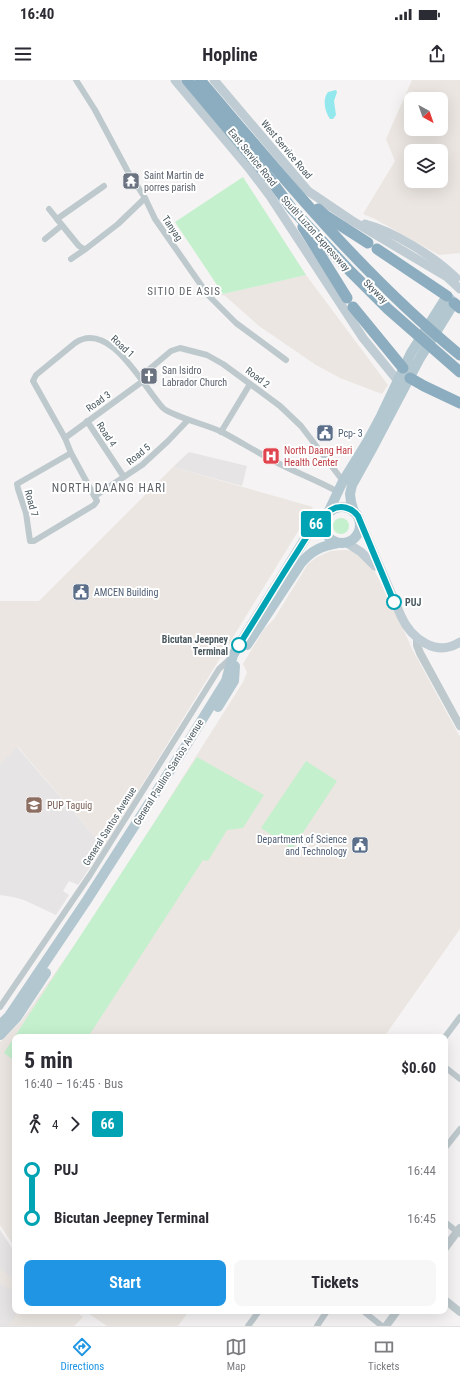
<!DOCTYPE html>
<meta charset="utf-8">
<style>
body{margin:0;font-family:"Roboto Condensed",sans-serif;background:#f7f7f7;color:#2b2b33;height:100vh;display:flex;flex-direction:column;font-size:15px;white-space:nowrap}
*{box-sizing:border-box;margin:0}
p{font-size:13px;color:#7c7c81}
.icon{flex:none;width:22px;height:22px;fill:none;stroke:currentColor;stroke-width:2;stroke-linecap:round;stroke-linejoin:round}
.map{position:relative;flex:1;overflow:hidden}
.drawer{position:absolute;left:12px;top:954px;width:436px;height:280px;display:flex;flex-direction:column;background:#fff;border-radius:8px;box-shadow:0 4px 16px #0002}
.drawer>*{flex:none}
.badge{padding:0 8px;border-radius:3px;font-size:14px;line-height:26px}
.needle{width:26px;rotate:140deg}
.controls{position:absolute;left:404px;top:12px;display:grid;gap:8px}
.controls a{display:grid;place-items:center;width:44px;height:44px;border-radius:8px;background:#fff;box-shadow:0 4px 16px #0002;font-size:20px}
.map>.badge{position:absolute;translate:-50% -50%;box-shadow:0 0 0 2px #fff}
.legs{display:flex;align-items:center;gap:6px;height:44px;padding:0 12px;font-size:13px}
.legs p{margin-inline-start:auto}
.head{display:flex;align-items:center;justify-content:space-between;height:68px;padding:0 12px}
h1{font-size:22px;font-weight:700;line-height:30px}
.action{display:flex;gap:8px;margin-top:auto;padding:8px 12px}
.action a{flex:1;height:46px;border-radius:8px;background:#1f95e3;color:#fff;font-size:16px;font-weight:700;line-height:46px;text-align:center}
.action a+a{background:#f7f7f7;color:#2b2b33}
ul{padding:0 12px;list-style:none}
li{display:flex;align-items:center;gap:14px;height:48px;font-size:15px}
li i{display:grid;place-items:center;width:6px;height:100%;margin:0 5px;background:currentColor}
li i::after{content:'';width:10px;height:10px;margin:-5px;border:3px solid;border-radius:50%;background:#fff}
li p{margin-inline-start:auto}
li:first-child i{background:linear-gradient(#0000 50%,currentColor 0)}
li:last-child i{background:linear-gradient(currentColor 50%,#0000 0)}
.status{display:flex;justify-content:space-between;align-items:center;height:28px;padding:0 20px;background:#fff;direction:ltr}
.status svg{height:11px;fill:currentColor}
header{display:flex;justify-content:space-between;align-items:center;height:52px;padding:0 12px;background:#fff;font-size:18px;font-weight:700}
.tab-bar{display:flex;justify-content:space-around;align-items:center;height:56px;border-top:1px solid #e1e1e2;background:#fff;font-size:11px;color:#7c7c81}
.tab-bar a{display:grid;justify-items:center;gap:2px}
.tab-bar .on{color:#1f95e3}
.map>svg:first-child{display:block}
</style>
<div class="status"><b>16:40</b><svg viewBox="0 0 49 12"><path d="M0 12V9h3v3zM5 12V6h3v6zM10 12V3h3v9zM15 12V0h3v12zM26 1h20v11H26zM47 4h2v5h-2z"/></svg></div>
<header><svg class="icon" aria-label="menu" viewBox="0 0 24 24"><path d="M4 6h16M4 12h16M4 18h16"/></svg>Hopline<svg class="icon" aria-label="share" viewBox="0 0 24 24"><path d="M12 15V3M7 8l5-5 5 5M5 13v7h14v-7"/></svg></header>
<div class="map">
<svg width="460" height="1246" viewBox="0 0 460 1246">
<rect width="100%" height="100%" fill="#f5f3f3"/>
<g fill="#ebe6e1" fill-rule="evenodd">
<path d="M412,0h48v173l-21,2 -64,-36 -12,-5 32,-53 -9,-22zM411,19h30v30h-30zM411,71h30v30h-30z"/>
<polygon points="306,195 388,305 382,314 340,298 316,285 259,246 224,215 192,221"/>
<polygon points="173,387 313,427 104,767 18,667 0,684 0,521 39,521"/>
<polygon points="345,470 355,471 373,488 397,534 412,569 460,657 460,849 384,957 15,957 15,1168 0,1145 0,962 22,940 97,833 243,602 247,592 243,584 264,549 274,539 308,484 317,477 331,471"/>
<polygon points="0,1150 15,1173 15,1231 75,1231 83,1237 74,1246 0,1246"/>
<polygon points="85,1231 189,1231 178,1246 107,1246"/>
</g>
<g fill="#e6e4e5">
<polygon points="189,372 247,386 242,406 173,387"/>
<polygon points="17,667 104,767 78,805 69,801 63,811 69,815 56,835 24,820 13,817 0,815 0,684"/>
<polygon points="0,1150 15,1173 15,1200 0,1189"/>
<polygon points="0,1203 15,1212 15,1231 17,1231 14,1239 8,1246 0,1246"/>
</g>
<g fill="#c4f0ce">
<polygon points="243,97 306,195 223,214 175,142"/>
<circle cx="341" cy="446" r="8"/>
<polygon points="197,677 264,715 243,748 227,750 208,781 203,780 88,957 15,957 15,981 4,973"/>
<polygon points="306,681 337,701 292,769 261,748"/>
</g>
<path fill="#92e8ec" d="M336,10l1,2 -3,9 2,14 -3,4h-3c-5,-7 -8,-20 -2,-27z"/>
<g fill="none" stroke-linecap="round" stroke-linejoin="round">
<g stroke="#bec9ce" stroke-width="6">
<polyline points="76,0 95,30 127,90 145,118 155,139 208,215 236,243 286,280"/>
<polyline points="49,129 57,139"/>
<polyline points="45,159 61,146"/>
<polyline points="84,169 79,166 57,139 104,106"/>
<polyline points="71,179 87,168 118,144 145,118"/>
<polyline points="140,297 171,271 180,268 207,275 223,284 280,326 301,346 343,401"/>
<polyline points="87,341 124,397"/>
<polyline points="221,352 250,304"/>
<polyline points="65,358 143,301"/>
<path d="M71,373l-54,31 1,5 8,24 4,28h4l60,-36 3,-4 -26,-48 -6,-15 -32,-57 3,-6 39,-32c35,-24 69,45 88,65 3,3 7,4 11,6 15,7 33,11 48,18 17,9 33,19 50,28 22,12 45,20 66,32"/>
<polyline points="95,416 142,385 168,361 188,340"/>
<polyline points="0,927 90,795 219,589 231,578"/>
<polyline points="445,957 460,937"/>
<polyline points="445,987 460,999"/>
<polyline points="445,1068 460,1049"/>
<polyline points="445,1142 460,1154"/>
<polyline points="363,1231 382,1246"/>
<polyline points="248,1246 259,1231"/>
<polyline points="317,1246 327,1231"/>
</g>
<g stroke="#bec9ce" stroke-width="8">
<polyline points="417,559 417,565 420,573 460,646"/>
<polyline points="445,1168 460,1148"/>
<polyline points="445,1220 460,1232"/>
<polyline points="386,1246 397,1231"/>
</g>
<g stroke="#bfccd3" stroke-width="9">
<polyline points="175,0 248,87 270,116 363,258 402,306"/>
<polyline points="214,0 308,111 351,140 447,197 460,209"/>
<path d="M365,144c28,7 70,33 91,54"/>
<path d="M360,441l41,95c10,22 35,42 59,26"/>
<polyline points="347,463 361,472 375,486"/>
</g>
<g stroke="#b3c7d0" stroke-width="10">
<circle cx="342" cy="445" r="18"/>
<polyline points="328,433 343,401 367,362 381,336 411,273 447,216 454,223 420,278 372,369 352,405 350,414 351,422 354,432"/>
<path d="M247,565l54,-82c11,-13 21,-17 37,-20"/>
<polyline points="218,627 234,601 235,586"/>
<polyline points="0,945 9,936 87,820 187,664 226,601 233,575 313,446 326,435"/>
<polyline points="0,955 17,937 46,893"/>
</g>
<g stroke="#8cadbf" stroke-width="11">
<polyline points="187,0 270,99 292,129 350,191 388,229 460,292"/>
<path d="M200,0c82,96 162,195 260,275"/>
<polyline points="318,129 326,136 368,163"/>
<polyline points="303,147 347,218"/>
<polyline points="377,169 447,216"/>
<polyline points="454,223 460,228"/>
<polyline points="353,227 403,288"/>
<polyline points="410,298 424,306 460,323"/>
</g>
</g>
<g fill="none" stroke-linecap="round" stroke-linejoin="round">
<defs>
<path id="line-1" d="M239,565c18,-28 35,-57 53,-85 12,-18 21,-37 39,-50 10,-6 21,-2 27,6l36,86"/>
</defs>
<use href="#line-1" stroke="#fff" stroke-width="9"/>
<use href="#line-1" stroke="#00a3b4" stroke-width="6"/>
</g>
<defs>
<symbol id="temple-square" viewBox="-11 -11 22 22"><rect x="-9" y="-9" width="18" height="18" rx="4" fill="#6b7280" stroke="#fff"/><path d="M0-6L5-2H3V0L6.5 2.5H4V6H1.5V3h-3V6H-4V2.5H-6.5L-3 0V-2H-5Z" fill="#fff"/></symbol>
<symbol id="church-square" viewBox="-11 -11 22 22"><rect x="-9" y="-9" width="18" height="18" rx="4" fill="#6b7280" stroke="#fff"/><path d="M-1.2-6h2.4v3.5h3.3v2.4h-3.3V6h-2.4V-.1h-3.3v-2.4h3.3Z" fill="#fff"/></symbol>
<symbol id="civic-square" viewBox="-11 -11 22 22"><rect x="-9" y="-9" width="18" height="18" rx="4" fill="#5c6f8a" stroke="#fff"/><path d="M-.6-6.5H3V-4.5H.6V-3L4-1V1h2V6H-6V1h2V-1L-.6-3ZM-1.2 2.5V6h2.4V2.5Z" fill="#fff"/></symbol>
<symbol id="hospital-square" viewBox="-11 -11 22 22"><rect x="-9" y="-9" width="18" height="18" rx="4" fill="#e0444e" stroke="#fff"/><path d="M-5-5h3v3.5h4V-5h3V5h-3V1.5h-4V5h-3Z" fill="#fff"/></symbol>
<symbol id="university-square" viewBox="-11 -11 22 22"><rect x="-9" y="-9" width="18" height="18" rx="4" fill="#8d6e63" stroke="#fff"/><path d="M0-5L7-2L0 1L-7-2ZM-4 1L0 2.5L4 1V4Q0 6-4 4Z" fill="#fff"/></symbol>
</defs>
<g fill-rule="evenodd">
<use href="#temple-square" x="121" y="91" width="20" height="20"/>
<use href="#church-square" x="139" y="286" width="20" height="20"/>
<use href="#civic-square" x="315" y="343" width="20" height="20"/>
<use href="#hospital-square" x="261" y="366" width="20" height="20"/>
<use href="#civic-square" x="71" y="502" width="20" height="20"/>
<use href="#university-square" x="24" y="715" width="20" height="20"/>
<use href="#civic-square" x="350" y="755" width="20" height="20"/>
</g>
<g fill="#fff" stroke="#00a3b4" stroke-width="2">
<circle cx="394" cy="522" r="7"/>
<circle cx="239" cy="565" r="7"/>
</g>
<g text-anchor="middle" stroke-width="4" stroke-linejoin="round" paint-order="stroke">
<g font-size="10" fill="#4a5960" stroke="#fff">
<text transform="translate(287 69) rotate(50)" y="4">West Service Road</text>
<text transform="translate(253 77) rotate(51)" y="4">East Service Road</text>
<text transform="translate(173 148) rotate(56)" y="4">Tanyag</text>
<text transform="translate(316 153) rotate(48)" y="4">South Luzon Expressway</text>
<text transform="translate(376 211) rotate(45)" y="4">Skyway</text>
<text transform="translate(123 266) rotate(43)" y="4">Road 1</text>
<text transform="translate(258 297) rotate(37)" y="4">Road 2</text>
<text transform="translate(98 321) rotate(-36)" y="4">Road 3</text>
<text transform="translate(107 354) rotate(57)" y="4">Road 4</text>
<text transform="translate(138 374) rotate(-39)" y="4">Road 5</text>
<text transform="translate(32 423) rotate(75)" y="4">Road 7</text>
<text transform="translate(168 692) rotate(-58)" y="4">General Paulino Santos Avenue</text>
<text transform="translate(109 746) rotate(-58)" y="4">General Santos Avenue</text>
</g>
<g font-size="10" fill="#5b616d" stroke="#fff" text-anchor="start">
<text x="144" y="99">Saint Martin de<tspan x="144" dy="12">porres parish</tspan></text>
<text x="162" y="294">San Isidro<tspan x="162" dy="12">Labrador Church</tspan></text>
</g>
<g font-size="10" fill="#4e5e75" stroke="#fff" text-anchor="start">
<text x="338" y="357">Pcp- 3</text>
<text x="94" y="516">AMCEN Building</text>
<text x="347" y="763" text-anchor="end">Department of Science<tspan x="347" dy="12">and Technology</tspan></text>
</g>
<g font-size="10" fill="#be3a42" stroke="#fff" text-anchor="start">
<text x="284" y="374">North Daang Hari<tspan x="284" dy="12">Health Center</tspan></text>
</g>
<g font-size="10" font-weight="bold" fill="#4a5960" stroke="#fff" text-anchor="start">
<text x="405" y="526">PUJ</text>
<text x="228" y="563" text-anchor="end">Bicutan Jeepney<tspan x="228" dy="12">Terminal</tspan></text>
</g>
<g font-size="10" fill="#785e54" stroke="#fff" text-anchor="start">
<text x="47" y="729">PUP Taguig</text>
</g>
<g font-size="11" letter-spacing="1" fill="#5f6468" stroke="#fff">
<text x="184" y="215">SITIO DE ASIS</text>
</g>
<g font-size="12" letter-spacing="1" fill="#5f6468" stroke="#fff">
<text x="109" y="412">NORTH DAANG HARI</text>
</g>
</g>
</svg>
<div class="controls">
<a><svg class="needle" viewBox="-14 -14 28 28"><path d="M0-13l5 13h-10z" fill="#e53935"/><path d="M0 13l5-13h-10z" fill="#7c7c81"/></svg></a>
<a><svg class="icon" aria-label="layers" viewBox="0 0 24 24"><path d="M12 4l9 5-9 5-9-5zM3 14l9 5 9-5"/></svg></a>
</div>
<b class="badge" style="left:316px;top:444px;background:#00a3b4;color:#fff">66</b>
<section class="drawer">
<div class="head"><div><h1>5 min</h1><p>16:40 – 16:45 · Bus</p></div><b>$0.60</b></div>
<div class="legs"><svg class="icon" aria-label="walk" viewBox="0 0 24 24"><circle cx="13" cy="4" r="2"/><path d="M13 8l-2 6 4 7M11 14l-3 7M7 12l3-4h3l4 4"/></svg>4<svg class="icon" aria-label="forward" viewBox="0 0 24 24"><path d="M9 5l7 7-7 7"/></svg><b class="badge" style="background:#00a3b4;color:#fff">66</b></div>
<ul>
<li><i style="color:#00a3b4"></i><b>PUJ</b><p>16:44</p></li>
<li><i style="color:#00a3b4"></i><b>Bicutan Jeepney Terminal</b><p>16:45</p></li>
</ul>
<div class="action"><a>Start</a><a>Tickets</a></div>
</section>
</div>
<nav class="tab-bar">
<a class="on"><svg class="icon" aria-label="directions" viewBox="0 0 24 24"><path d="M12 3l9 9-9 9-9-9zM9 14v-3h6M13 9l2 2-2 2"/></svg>Directions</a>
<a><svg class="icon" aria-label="map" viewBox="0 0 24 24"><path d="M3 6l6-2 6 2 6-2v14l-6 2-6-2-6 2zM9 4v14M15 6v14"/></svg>Map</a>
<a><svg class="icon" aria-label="tickets" viewBox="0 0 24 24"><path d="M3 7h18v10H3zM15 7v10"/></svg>Tickets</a>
</nav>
